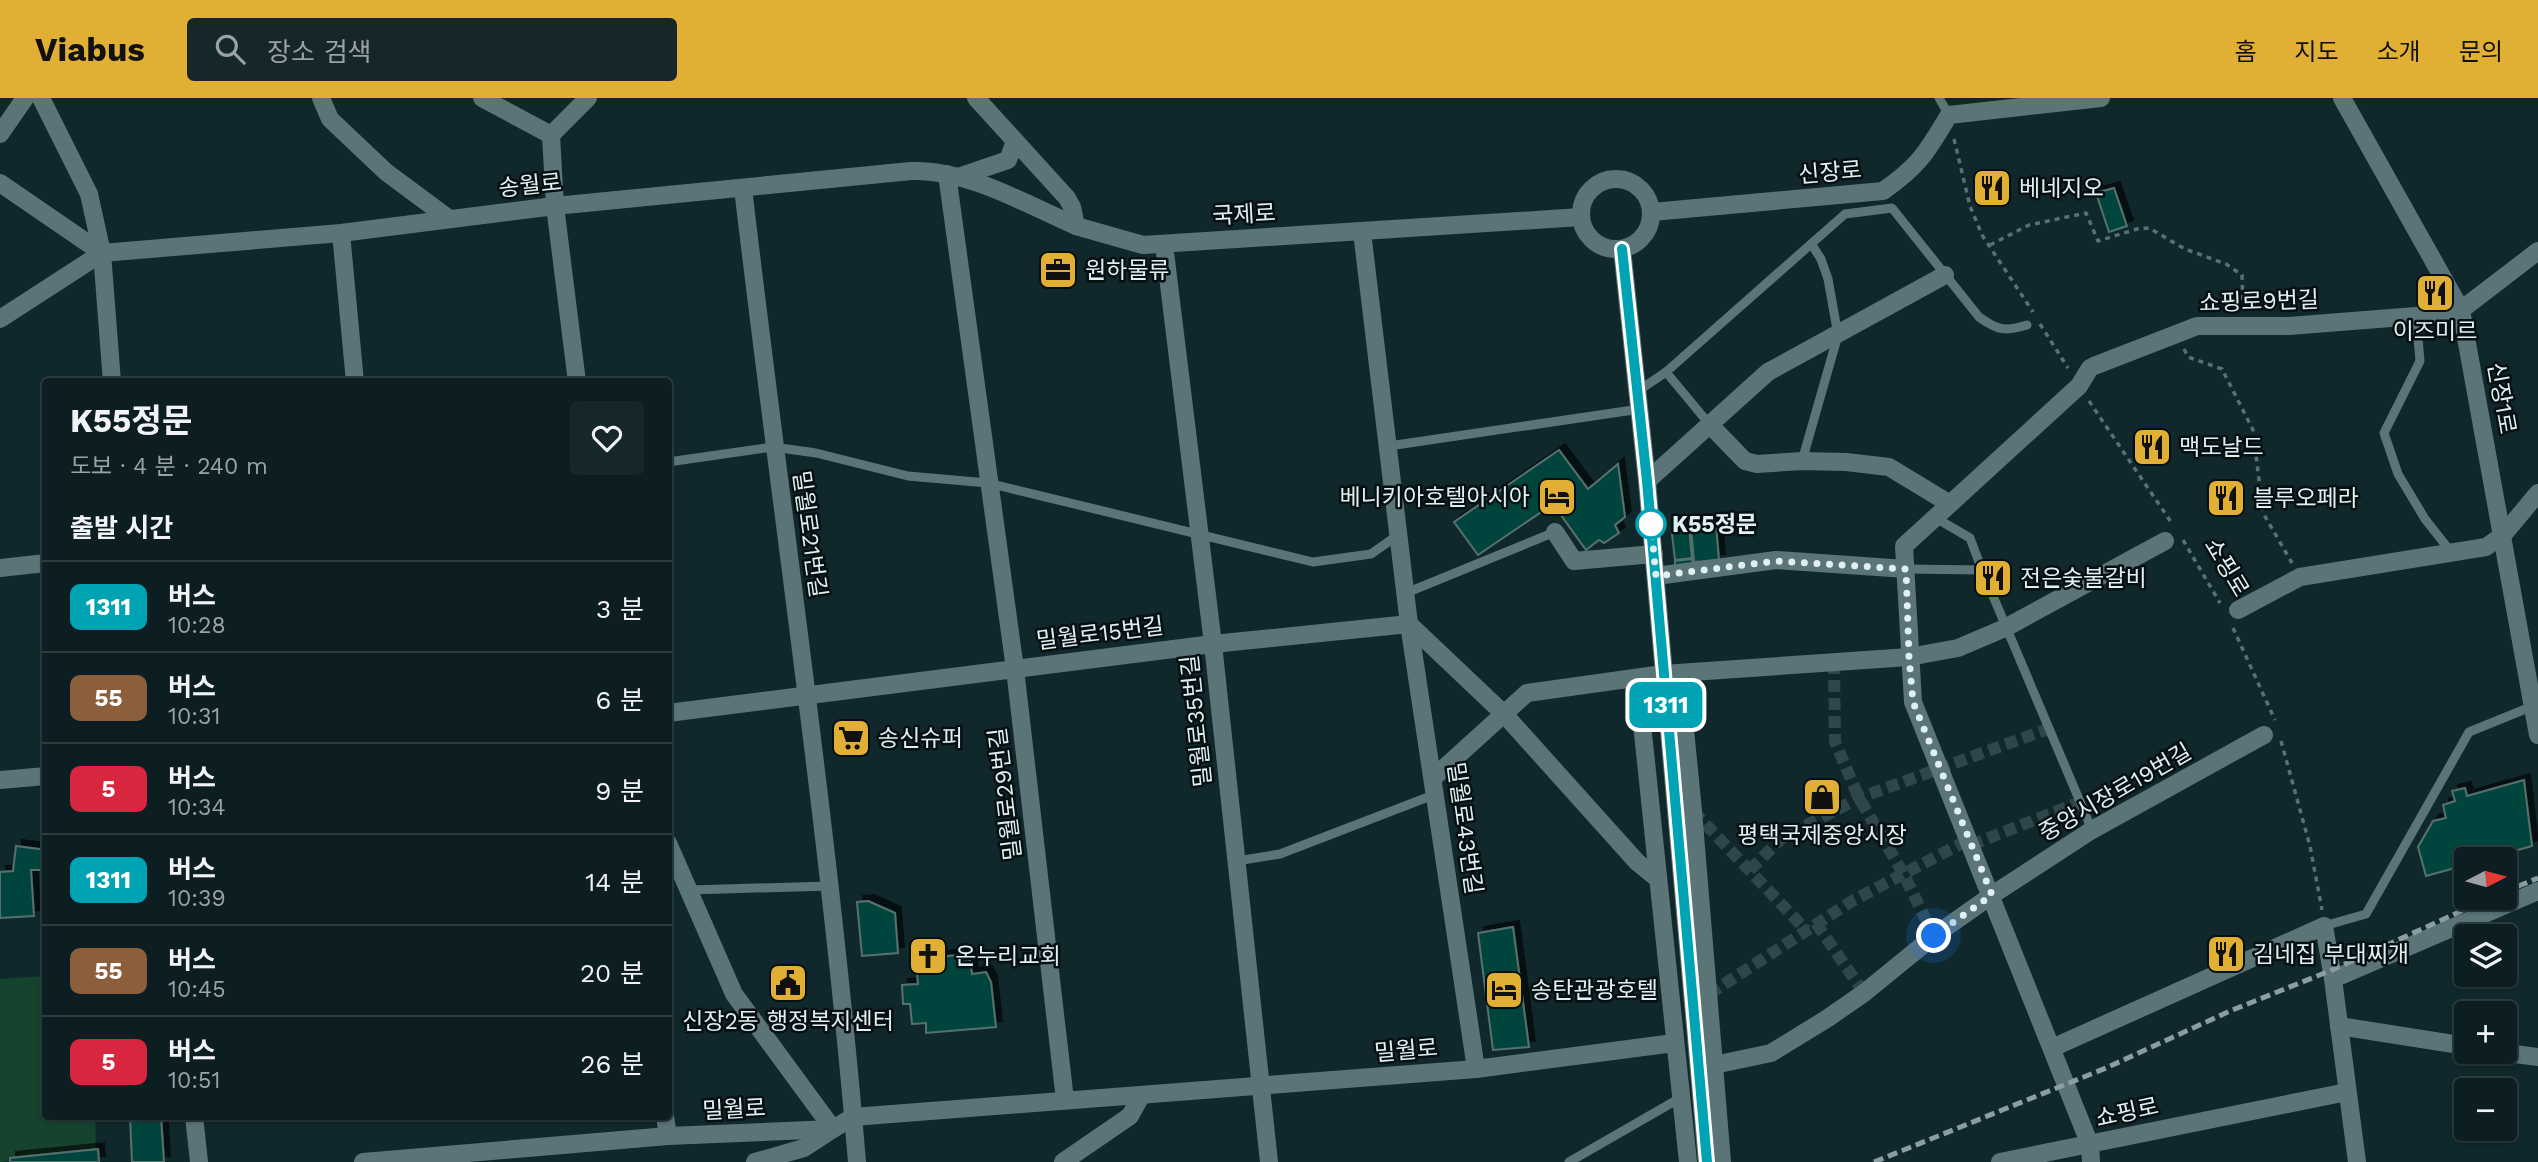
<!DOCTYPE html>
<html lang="ko">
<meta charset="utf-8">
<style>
body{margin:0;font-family:"Work Sans","Noto Sans KR",sans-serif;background:#15272a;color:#f1f3f6;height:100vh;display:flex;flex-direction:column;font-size:26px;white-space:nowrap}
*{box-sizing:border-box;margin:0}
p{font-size:23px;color:#9aa2a5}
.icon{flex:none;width:38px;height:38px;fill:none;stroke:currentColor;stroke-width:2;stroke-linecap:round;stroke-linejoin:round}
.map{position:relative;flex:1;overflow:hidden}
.sheet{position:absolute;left:42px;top:280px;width:630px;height:742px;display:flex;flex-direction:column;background:#0c1e21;border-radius:7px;box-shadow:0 2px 5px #0004,0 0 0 2px #2c3c3f}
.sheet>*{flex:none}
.badge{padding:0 14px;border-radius:10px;font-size:24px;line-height:46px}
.needle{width:46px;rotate:84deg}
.tools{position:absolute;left:2454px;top:749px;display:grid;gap:14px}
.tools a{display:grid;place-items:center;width:63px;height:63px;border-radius:7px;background:#0c1e21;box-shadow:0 2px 5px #0004,0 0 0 2px #2c3c3f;font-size:35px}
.you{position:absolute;width:35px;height:35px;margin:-18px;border:5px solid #fff;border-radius:50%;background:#1a73e8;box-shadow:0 0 0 10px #1a73e833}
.map>.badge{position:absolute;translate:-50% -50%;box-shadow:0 0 0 4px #fff}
h2{padding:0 28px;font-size:26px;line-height:63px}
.round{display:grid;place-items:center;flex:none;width:74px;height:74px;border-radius:7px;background:#15272a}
.head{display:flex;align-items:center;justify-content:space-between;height:119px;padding:0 28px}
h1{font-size:33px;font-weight:700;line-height:52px}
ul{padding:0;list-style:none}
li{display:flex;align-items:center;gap:21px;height:91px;padding:0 28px;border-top:2px solid #2c3c3f}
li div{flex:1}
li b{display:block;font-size:26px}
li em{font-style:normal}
li .badge{min-width:77px;font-weight:700;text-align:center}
header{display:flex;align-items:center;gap:42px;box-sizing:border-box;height:98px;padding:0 35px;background:#e1af34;color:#111}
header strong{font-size:33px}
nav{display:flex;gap:38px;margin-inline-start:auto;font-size:24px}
.search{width:490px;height:63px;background:#15272a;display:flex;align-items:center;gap:18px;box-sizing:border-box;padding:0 24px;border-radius:7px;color:#9aa2a5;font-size:26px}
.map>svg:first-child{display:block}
</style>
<header>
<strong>Viabus</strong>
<div class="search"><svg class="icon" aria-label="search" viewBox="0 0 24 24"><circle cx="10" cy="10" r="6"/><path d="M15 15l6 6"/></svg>장소 검색</div>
<nav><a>홈</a><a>지도</a><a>소개</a><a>문의</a></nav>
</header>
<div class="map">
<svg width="2538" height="1064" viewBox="0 0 2538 1064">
<defs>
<filter id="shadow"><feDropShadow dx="6" dy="-6" stdDeviation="0" flood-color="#0009"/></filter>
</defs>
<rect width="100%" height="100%" fill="#10282c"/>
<polygon fill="#16432d" points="45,878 46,1018 95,1019 96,1054 0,1064 0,881"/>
<g fill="#05453e" stroke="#57716d" stroke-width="2" filter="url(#shadow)">
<polygon points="2114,90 2127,128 2109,134 2096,95"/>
<polygon points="1559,352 1588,391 1618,366 1625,419 1615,427 1619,435 1604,445 1599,442 1586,452 1553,406 1478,457 1454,424"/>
<polygon points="1716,427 1719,462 1694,464 1691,430"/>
<polygon points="1689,429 1692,460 1675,462 1672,436"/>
<polygon points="1692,461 1693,467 1675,468 1675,463"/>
<polygon points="2524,682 2532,748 2486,761 2466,761 2466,767 2426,778 2418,749 2433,723 2446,720 2443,707 2455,703 2452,693 2465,690 2467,698"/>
<polygon points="16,748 46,752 46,772 31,772 34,818 0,820 0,774 13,773"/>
<polygon points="868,803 895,815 898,855 862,858 857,804"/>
<polygon points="1513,829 1529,949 1493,952 1478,835"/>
<polygon points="969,856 972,876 986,874 991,884 996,929 926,935 926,925 912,926 910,906 903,906 902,887 918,886 916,861"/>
<polygon points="130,1018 161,1018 164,1064 132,1064"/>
<polygon points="98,1051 99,1064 10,1064 10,1060"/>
</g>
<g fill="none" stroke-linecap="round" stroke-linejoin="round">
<g stroke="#2f464a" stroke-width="12" stroke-dasharray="12 6" stroke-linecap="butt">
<polyline points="1834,564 1835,644 1859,700 1903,775 1934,838"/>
<polyline points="1693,713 1806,832"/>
<polyline points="1971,747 2080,704"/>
<polyline points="1750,772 1782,740 1859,700 2048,631"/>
<polyline points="1816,825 1864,895"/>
<polyline points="1709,896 1852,803 1968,742"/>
</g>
<g stroke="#5b7073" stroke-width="3.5" stroke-dasharray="5 5" stroke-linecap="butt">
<polyline points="1954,41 1970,108 1982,137 2033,214"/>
<polyline points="1990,147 2029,127 2086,115 2098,143 2137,131 2149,130 2185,151 2226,166 2242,177 2243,211"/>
<polyline points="2040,226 2068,270"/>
<polyline points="2184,251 2188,259 2222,271 2253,332 2263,415 2292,465"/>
<polyline points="2089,303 2173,427"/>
<polyline points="2183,442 2220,505"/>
<polyline points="2233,530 2275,622"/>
<polyline points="2281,643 2310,748 2322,812"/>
</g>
<g stroke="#5a7478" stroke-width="9">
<polyline points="1939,0 1949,17"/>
<polyline points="2416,218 2420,263 2384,335 2398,376 2425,421 2451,454"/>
<polyline points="1666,274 1710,327"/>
<path d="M1638,293l28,-19 179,-158 47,-6 87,109c18,13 26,15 48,8"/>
<polyline points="1389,348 1640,311"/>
<polyline points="1802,363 1838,237 1828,181 1821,161 1812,147"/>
<polyline points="668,364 773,349 816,355 908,378 988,385 1313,464 1371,456 1398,437"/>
<polyline points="1934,419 1970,440 1982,472"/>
<polyline points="1906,471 1982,472 2092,732"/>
<polyline points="1406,495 1555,434"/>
<polyline points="1237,763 1280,756 1436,696"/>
<polyline points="689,792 830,788"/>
<polyline points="2324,828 2366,816 2469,634 2533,608"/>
<polyline points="1569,1064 1682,999"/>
</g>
<g stroke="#5a7478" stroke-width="18">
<polyline points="41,0 89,96 102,155"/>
<polyline points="321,0 330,21 386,74 448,120"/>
<polyline points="482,0 551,37"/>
<polyline points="2342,0 2461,212 2538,637"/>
<polyline points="0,36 25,0"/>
<polyline points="551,37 555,108 577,284"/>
<polyline points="551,37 588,0"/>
<polyline points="947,76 1015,571 1065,1002"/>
<polyline points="0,85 102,155"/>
<polyline points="1362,134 1409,526 1476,971"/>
<polyline points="341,135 355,284"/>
<polyline points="1164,146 1213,546 1269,1064"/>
<polyline points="1710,327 1745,363 1757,366 1802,363 1846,364 1889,369 1950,406"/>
<polyline points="1647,383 1768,274 1945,177"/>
<polyline points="1555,434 1574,463 1654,456"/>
<polyline points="0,470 46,465"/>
<polyline points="1656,478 1776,462 1906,471"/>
<polyline points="2238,512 2300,479 2486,449 2503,437 2538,395"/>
<polyline points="668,615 1213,546 1409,526 1504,616 1637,764 1658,781"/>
<polyline points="1433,680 1527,595 1663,576 1909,559 1958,550 2005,530 2165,443"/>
<polyline points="0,682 46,678"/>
<polyline points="668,745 734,896 833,1031 804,1050 755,1064"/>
<polyline points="2339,928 2466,948"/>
<polyline points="2052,950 2324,828 2333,881"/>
<polyline points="2500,954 2538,959"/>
<polyline points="1714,967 1771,955 1828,920 1864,895 1934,838 1992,797 2092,732 2264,637"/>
<polyline points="665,1018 668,1038"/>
<polyline points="1063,1064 1130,1018 1141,998"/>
<polyline points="2000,1064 2347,994"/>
<polyline points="2091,1064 2090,1047 1913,604 1904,448 2079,288 2090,270 2094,268 2197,228 2289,228 2416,218 2461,212 2538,153"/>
</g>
<g stroke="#5a7478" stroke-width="18">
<polyline points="976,0 1067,100 1072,109 1076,128 1143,147 1581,119"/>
<polyline points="958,79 1008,62 1015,43"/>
<circle cx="1616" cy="116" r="35"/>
<path d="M743,90c38,325 87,648 114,974"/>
<path d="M1652,114l231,-21c36,-25 44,-39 66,-76l152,-17"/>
<polyline points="1622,151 1647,383 1707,1064"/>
<polyline points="102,155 112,284"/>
<path d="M0,221l102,-66 239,-20 214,-27 356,-35c55,-2 115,33 165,55"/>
<polyline points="194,1018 199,1064"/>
<polyline points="363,1064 668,1038 833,1031 853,1019 1476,971 1674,945"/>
<polyline points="1688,1064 1640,607 1663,576 1682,601 1693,713 1722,1064"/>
<polyline points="2357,1064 2333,881 2538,793"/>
</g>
<g stroke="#8b9da0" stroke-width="5" stroke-dasharray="10 5" stroke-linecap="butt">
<polyline points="2504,794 2538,780"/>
<polyline points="1874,1064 2106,970 2230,913 2332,872 2490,800"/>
</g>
</g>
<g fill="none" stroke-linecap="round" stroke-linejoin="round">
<defs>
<polyline id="line" points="1622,151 1647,383 1707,1064"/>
</defs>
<use href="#line" stroke="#fff" stroke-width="16"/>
<use href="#line" stroke="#00a3b4" stroke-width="10"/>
<polyline stroke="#e0eff1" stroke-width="7" stroke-dasharray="0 12.6" points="1651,426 1656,478 1776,463 1906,471 1909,559 1913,604 1992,797 1934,838"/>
</g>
<defs>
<symbol id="restaurant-square" viewBox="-11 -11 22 22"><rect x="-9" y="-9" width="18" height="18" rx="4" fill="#e1af34" stroke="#060f11"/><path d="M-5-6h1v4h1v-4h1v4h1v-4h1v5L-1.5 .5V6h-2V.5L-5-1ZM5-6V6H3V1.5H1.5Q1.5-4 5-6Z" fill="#111"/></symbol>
<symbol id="office-square" viewBox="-11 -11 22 22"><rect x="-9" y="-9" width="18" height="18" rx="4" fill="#e1af34" stroke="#060f11"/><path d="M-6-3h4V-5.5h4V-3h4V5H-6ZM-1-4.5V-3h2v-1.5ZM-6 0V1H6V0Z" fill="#111"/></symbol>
<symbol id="hotel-square" viewBox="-11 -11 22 22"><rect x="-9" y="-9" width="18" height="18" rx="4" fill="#e1af34" stroke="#060f11"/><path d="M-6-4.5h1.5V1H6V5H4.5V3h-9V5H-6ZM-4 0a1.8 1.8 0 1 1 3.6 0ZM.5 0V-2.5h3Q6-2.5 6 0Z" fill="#111"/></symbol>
<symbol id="supermarket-square" viewBox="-11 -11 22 22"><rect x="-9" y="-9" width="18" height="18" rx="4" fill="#e1af34" stroke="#060f11"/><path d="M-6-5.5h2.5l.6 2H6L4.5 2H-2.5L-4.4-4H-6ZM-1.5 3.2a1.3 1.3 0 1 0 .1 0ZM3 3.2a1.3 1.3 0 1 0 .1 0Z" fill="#111"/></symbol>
<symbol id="shop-square" viewBox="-11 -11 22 22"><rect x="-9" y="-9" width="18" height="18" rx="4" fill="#e1af34" stroke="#060f11"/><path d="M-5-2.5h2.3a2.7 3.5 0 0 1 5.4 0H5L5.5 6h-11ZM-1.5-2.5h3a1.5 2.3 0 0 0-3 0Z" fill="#111"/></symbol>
<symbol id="church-square" viewBox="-11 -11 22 22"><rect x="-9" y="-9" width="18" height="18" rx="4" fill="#e1af34" stroke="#060f11"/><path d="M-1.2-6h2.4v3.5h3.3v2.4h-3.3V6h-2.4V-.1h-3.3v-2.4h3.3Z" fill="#111"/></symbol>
<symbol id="civic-square" viewBox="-11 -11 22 22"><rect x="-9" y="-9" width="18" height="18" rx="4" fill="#e1af34" stroke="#060f11"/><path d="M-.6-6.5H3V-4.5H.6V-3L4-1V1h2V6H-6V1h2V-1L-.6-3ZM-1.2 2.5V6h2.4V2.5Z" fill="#111"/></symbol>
</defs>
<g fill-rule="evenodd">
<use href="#restaurant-square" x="1970" y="68" width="44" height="44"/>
<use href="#office-square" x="1036" y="150" width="44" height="44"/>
<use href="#restaurant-square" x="2413" y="173" width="44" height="44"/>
<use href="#restaurant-square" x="2130" y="327" width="44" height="44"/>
<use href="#hotel-square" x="1535" y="377" width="44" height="44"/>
<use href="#restaurant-square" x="2204" y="378" width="44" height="44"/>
<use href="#restaurant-square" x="1971" y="458" width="44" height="44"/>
<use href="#supermarket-square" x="829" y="618" width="44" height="44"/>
<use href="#shop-square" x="1800" y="677" width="44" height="44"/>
<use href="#restaurant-square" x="2204" y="834" width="44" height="44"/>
<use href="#church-square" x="906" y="836" width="44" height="44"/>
<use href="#civic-square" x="766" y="863" width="44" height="44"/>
<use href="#hotel-square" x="1482" y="870" width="44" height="44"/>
</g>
<circle fill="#fff" stroke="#00a3b4" stroke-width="3.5" cx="1651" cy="426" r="14"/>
<g text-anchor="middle" stroke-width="5" stroke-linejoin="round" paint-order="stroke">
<g font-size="23" fill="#e0eff1" stroke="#060f11">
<text transform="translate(1830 74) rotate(-5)" y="8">신장로</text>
<text transform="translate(530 87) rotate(-6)" y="8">송월로</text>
<text transform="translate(1244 116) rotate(-3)" y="8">국제로</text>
<text transform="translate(2259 203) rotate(-2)" y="8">쇼핑로9번길</text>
<text transform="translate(2502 300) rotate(80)" y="8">신장1로</text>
<text transform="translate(810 436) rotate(82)" y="8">밀월로21번길</text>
<text transform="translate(2227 469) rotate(59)" y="8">쇼핑로</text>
<text transform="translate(1100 535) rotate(-7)" y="8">밀월로15번길</text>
<text transform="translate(1196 623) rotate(-96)" y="8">밀월로35번길</text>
<text transform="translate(2115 694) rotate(-30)" y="8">중앙시장로19번길</text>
<text transform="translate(1005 696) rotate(-97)" y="8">밀월로29번길</text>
<text transform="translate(1465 730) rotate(82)" y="8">밀월로43번길</text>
<text transform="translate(1406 952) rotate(-5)" y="8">밀월로</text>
<text transform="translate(734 1011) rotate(-3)" y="8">밀월로</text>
<text transform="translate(2127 1014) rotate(-12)" y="8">쇼핑로</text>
</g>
<g font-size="23" fill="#e0eff1" stroke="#060f11" text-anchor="start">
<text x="2019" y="98">베네지오</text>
<text x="1085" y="180">원하물류</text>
<text x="2435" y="241" text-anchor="middle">이즈미르</text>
<text x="2179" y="357">맥도날드</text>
<text x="1530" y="407" text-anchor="end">베니키아호텔아시아</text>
<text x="2253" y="408">블루오페라</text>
<text x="2020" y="488">전은숮불갈비</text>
<text x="878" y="648">송신슈퍼</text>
<text x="1822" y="745" text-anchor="middle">평택국제중앙시장</text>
<text x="2253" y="864">김네집 부대찌개</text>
<text x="955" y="866">온누리교회</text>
<text x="1531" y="900">송탄관광호텔</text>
<text x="788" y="931" text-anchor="middle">신장2동 행정복지센터</text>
</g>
<g font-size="23" font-weight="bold" fill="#e0eff1" stroke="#060f11" text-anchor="start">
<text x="1672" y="434">K55정문</text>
</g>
</g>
</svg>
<div class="tools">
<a><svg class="needle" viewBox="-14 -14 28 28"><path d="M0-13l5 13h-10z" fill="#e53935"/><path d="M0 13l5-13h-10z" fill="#9aa2a5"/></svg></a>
<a><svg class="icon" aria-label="layers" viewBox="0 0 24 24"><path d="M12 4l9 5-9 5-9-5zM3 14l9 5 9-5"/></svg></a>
<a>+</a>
<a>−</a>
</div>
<div class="you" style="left:1934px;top:838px"></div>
<b class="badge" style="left:1666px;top:607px;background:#00a3b4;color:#fff">1311</b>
<section class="sheet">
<div class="head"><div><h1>K55정문</h1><p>도보 · 4 분 · 240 m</p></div><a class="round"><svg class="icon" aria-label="heart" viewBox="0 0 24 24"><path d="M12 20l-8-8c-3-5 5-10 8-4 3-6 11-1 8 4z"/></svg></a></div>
<h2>출발 시간</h2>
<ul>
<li><span class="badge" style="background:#00a3b4;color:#fff">1311</span><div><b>버스</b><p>10:28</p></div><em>3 분</em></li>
<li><span class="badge" style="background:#8b5e3c;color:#fff">55</span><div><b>버스</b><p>10:31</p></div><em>6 분</em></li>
<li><span class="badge" style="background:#d7263d;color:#fff">5</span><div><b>버스</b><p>10:34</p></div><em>9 분</em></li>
<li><span class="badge" style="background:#00a3b4;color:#fff">1311</span><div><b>버스</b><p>10:39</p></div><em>14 분</em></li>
<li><span class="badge" style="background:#8b5e3c;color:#fff">55</span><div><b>버스</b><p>10:45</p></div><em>20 분</em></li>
<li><span class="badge" style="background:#d7263d;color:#fff">5</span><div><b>버스</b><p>10:51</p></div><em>26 분</em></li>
</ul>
</section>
</div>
